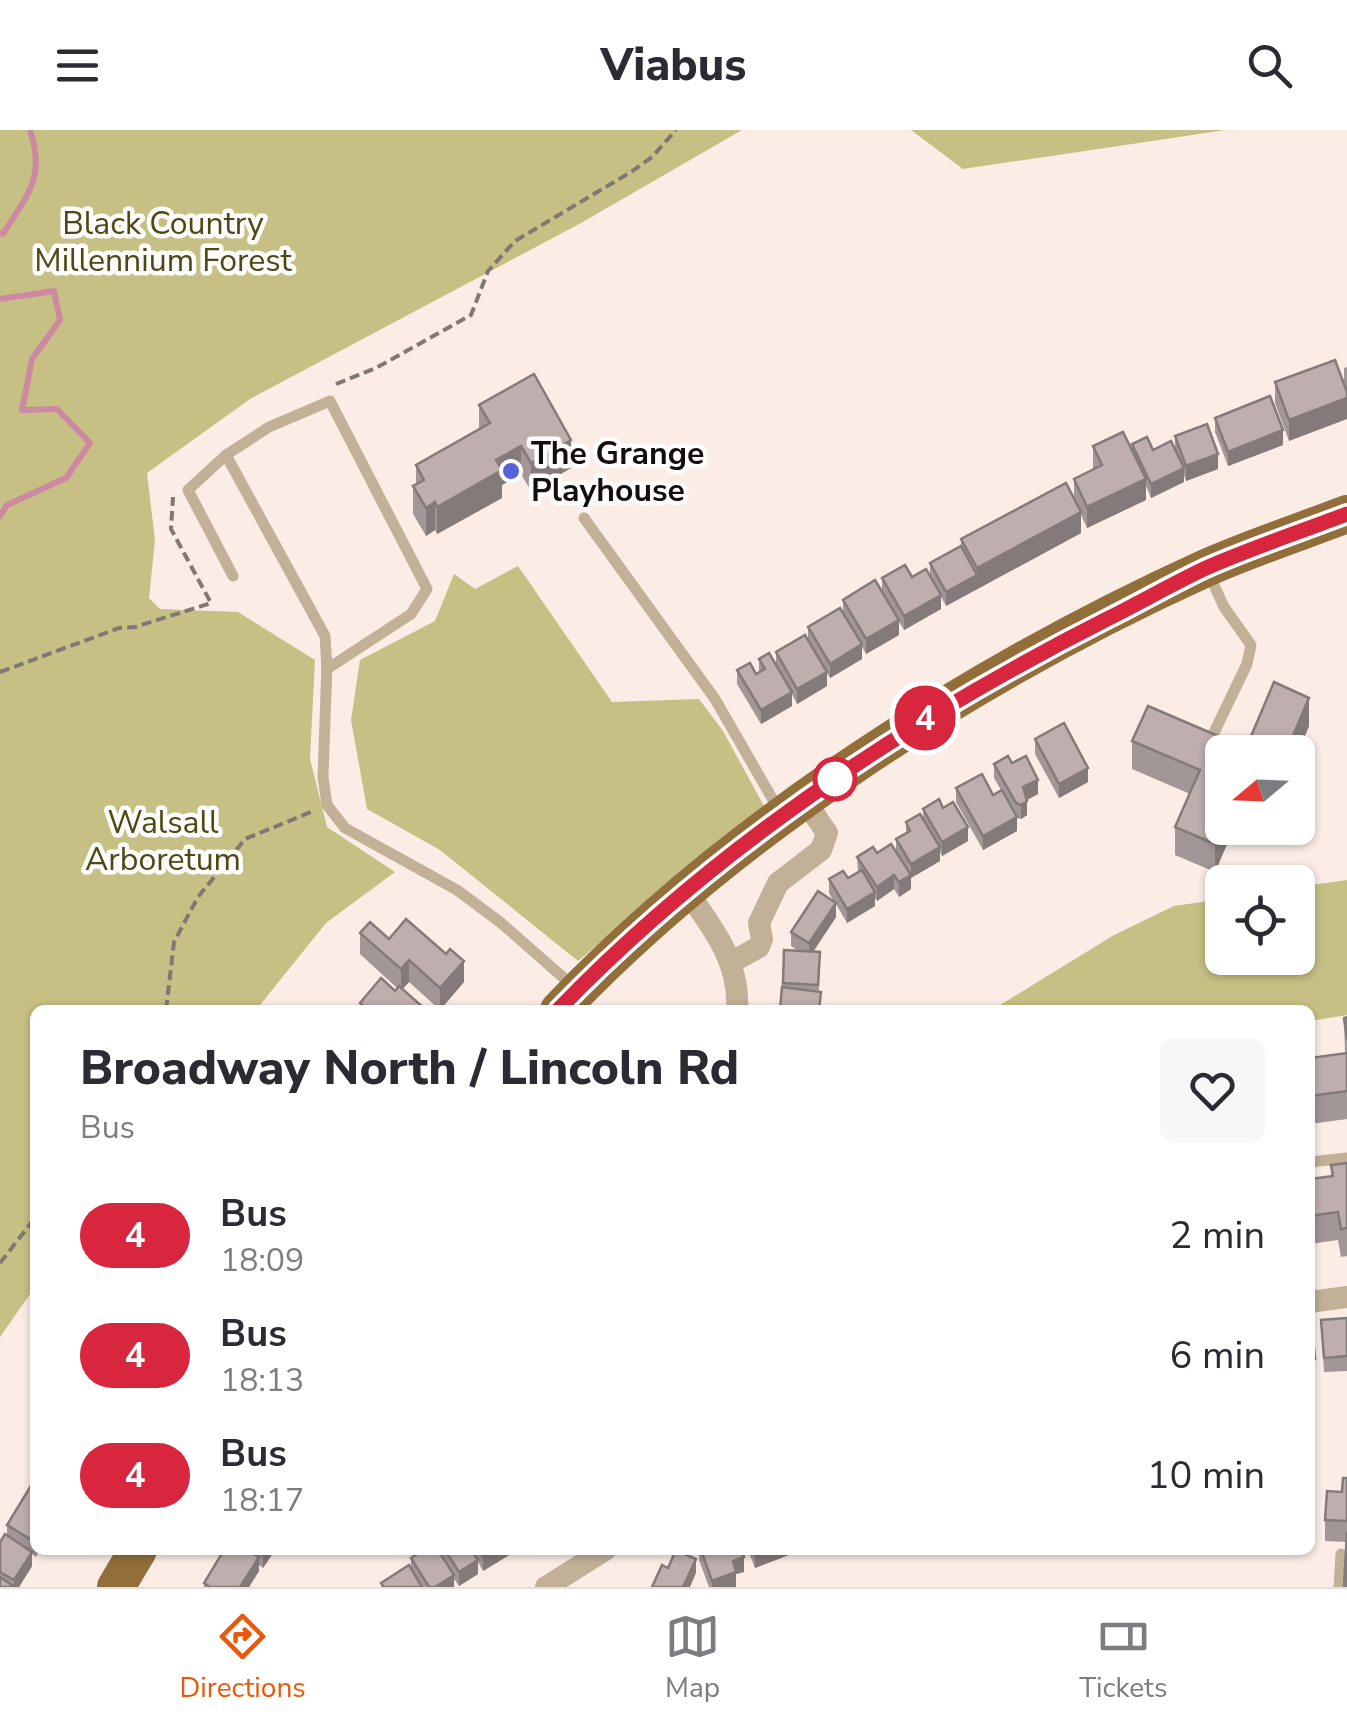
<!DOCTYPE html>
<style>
body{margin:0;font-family:"Nunito Sans",sans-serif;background:#f7f7f7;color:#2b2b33;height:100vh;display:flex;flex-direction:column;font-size:38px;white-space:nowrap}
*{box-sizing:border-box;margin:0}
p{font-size:32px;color:#7c7c81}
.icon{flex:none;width:55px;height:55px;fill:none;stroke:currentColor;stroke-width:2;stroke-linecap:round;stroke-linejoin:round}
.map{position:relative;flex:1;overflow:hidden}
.drawer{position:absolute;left:30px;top:875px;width:1285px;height:550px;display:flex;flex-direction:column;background:#fff;border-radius:15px;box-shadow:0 2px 8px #0004}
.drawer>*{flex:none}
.badge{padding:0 20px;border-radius:32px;font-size:35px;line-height:65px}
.needle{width:65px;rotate:251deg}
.controls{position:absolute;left:1205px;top:605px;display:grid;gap:20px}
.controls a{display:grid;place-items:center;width:110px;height:110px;border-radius:15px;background:#fff;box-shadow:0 2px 8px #0004;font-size:50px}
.map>.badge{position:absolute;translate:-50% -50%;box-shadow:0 0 0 5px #fff}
.round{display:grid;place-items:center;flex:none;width:105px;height:105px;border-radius:15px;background:#f7f7f7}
.summary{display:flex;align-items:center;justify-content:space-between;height:170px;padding:0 50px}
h1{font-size:48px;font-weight:800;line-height:75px}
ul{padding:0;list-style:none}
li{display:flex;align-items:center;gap:30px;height:120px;padding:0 50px}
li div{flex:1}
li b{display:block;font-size:38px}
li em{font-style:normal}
li .badge{min-width:110px;font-weight:700;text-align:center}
header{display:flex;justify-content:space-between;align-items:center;height:130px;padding:0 50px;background:#fff;font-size:45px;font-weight:800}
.menu{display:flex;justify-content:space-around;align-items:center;height:140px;border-top:2px solid #e1e1e2;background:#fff;font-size:28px;color:#7c7c81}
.menu a{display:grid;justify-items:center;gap:5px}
.menu .selected{color:#ea580c}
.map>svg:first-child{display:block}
</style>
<header><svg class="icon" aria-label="menu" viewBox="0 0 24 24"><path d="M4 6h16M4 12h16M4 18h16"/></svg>Viabus<svg class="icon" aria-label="search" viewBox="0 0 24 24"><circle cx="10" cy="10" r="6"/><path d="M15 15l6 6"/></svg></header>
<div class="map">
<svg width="1347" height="1457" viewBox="0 0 1347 1457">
<rect width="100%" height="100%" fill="#fbede6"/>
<g fill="#c6c085">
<polygon points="0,0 742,0 581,93 250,269 147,343 155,410 149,468 160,479 238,482 315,530 310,629 327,697 395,742 326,793 256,880 35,880 35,1157 0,1207"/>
<polygon points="911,0 1226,0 963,39"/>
<polygon points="518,436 612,572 699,569 723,601 764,676 578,831 440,720 367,679 351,590 360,530 435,491 454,444 475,459"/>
<polygon points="1347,750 1347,885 1310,891 1310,880 992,880 1114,805 1174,776 1222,769 1222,828 1298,828 1298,757"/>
</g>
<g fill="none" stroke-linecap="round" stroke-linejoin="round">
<g stroke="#cd89a2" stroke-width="6">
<path d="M0,103l3,1c24,-39 43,-56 27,-104"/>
<polyline points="0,169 54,161 60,190 32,229 22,280 57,279 90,313 66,348 7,375 0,386"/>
</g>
<g stroke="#817773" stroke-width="4" stroke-dasharray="10 5" stroke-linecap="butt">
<polyline points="336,254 376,238 471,185 488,141 515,111 631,42 652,27 676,0"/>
<polyline points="0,542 119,498 135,497 211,473 171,399 173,367"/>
<polyline points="166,880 174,812 198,767 245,709 311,682"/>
<polyline points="0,1133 35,1088"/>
</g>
<g stroke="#c2b097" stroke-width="11">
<polygon points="330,271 427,459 411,484 327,539 325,506 226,325 269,297"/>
<polyline points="226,325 188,360 233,446"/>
<polyline points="584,388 715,569 780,682"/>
<polyline points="1208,442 1224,477 1251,515 1247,534 1210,611"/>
<polyline points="327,534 323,647 327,675 345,698 457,760 500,792 574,857"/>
<polyline points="1310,1032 1347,1028"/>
<polyline points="1339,1457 1341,1424"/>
</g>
<g stroke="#c2b097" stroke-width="22">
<path d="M686,760c27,38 54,72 51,120"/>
<polyline points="730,833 759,817 762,809 759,793 778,753 821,720 827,703 805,671"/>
<polyline points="1310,1172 1347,1167"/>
<polyline points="546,1457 605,1420"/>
</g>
<g stroke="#926f3a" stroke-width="38">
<path d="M559,880c174,-183 418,-338 647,-442 45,-20 94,-36 141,-54"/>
<polyline points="116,1457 138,1420"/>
</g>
</g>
<g fill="#a39696">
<polygon points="1347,237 1347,268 1289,311 1275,273 1275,252 1344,252 1344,238"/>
<polygon points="479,275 571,338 531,361 521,344 502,355 502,368 437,404 435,400 426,406 413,384 413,356 416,354 416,335 479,299"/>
<polygon points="1215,288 1283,315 1228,336 1215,302"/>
<polygon points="1175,306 1218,339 1186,351 1184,345 1184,352 1151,368 1146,356 1146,370 1087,398 1081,385 1081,403 946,476 941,467 941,479 904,500 899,492 899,505 866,524 862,517 862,529 830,548 827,543 827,556 797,574 792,564 792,576 761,594 737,554 737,540 756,544 759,542 759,529 776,534 776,522 808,510 808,497 843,483 843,470 882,461 882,448 930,446 930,433 961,416 961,409 1074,369 1074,349 1093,339 1093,316 1132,320 1132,314 1153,320 1175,319"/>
<polygon points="1309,596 1298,623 1222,622 1222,698 1234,698 1215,742 1175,725 1175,697 1190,664 1132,639 1132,611 1246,618"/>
<polygon points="1035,609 1088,652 1059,668 1035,624"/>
<polygon points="1012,633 1038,664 1027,670 1027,685 1021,689 1017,688 1017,701 983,720 956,672 956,658 993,665 1001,660 994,648 994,634"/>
<polygon points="923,679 968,711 942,726 940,722 940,731 911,748 911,759 899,767 894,759 877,771 875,768 875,776 847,793 836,774 836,787 813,822 820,822 819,861 821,862 820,880 780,880 784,820 798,821 791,816 791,802 834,772 829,763 829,749 848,748 858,742 857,727 877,723 896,722 896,709 906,704 906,692 923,688"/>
<polygon points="360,803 389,809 464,852 440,880 409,852 402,859 424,880 360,880 360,873 395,861 397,858 360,824"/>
<polygon points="1347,887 1347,989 1310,994 1310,928 1345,923 1344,888"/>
<polygon points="1347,1033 1347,1126 1341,1127 1338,1110 1310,1114 1310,1049 1331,1046 1331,1035"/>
<polygon points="1310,1186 1315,1229 1315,1251 1310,1251"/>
<polygon points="1347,1188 1347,1241 1324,1242 1321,1190"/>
<polygon points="1347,1348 1347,1457 1346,1412 1325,1411 1325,1390 1342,1362"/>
<polygon points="35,1349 35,1420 40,1420 36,1427 32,1424 32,1436 19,1457 0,1457 0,1412 7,1406 7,1395"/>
<polygon points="224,1420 275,1420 263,1438 259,1435 259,1441 249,1457 204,1457 204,1453"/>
<polygon points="442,1420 514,1420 514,1422 483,1441 478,1432 478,1444 459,1456 454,1449 454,1457 381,1457 381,1453 411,1438 411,1428 442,1425"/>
<polygon points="699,1420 742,1420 744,1442 736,1444 736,1457 709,1457 699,1430"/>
<polygon points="748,1420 799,1420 799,1421 755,1438"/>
</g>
<g fill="#857a7a">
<polygon points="1347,268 1347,289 1289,311 1289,290"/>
<polygon points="1283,300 1283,315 1228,336 1228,322"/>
<polygon points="571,310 571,338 531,361 531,333"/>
<polygon points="521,316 521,344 502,355 502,368 437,404 437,377 496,330"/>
<polygon points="1218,324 1218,339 1186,351 1186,336"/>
<polygon points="1184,338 1184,352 1151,368 1151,354"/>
<polygon points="1146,349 1146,370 1087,398 1087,377"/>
<polygon points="435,372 435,400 426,406 426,378"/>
<polygon points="1081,382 1081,403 946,476 946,462 977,445 977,438"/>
<polygon points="941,465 941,479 904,500 904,486"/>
<polygon points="899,490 899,505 866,524 866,509"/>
<polygon points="862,514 862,529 830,548 830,534"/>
<polygon points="827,542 827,556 797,574 797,559"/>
<polygon points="792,562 792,576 761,594 761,580"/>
<polygon points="1309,568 1309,596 1298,623 1286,622"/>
<polygon points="1088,638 1088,652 1059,668 1059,654"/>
<polygon points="1038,650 1038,664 1023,672 1023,657"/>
<polygon points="1027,671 1027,685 1021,689 1021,675"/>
<polygon points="1017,687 1017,701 983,720 983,706"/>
<polygon points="968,697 968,711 942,726 942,712"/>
<polygon points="1222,698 1234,698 1215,742 1215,714"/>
<polygon points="940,717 940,731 911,748 911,759 899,767 899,752 911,745 911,734"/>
<polygon points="894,745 894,759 877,771 877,757"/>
<polygon points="875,762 875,776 847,793 847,779"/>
<polygon points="836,773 836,787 809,828 809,813"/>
<polygon points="409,830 409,852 401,861 401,839"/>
<polygon points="464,831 464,852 440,880 440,858"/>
<polygon points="265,1420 275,1420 263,1438 263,1424"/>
<polygon points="494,1420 514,1420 514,1422 483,1441 483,1427"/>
<polygon points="765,1420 799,1420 799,1421 755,1438 755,1424"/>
<polygon points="32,1422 32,1436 19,1457 14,1457 14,1450"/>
<polygon points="259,1427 259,1441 249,1457 240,1457"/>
<polygon points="744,1427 744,1442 736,1444 736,1457 712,1457 712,1451 733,1431"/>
<polygon points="696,1429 696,1443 690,1457 683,1457"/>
<polygon points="478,1430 478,1444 459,1456 459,1442"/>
<polygon points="454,1445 454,1457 435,1457"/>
</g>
<g fill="#beafae" stroke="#857a7a" stroke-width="2.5">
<polygon points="1335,230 1347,262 1347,268 1289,290 1275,252"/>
<polygon points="534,244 571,310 531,333 521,316 496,330 502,340 437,377 435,372 426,378 413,356 424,350 416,335 490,293 479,275"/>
<polygon points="1270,266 1283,300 1228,322 1215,288"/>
<polygon points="1207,294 1218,324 1186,336 1175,306"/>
<polygon points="1123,302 1146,349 1087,377 1074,349 1102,335 1093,316"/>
<polygon points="1147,307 1153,320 1171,311 1184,338 1151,354 1132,314"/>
<polygon points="1066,353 1081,382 977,438 961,409"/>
<polygon points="961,416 977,445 946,462 930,433"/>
<polygon points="905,435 912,447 926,439 941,465 904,486 882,448"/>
<polygon points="875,450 899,490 866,509 843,470"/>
<polygon points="840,478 862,514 830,534 808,497"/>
<polygon points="805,505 827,542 797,559 776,522"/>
<polygon points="769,523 792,562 761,580 737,540 750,533 756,544 765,539 759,529"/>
<polygon points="1274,552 1309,568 1286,622 1222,622 1222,696 1215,714 1175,697 1200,640 1132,611 1148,576 1246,618"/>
<polygon points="1064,593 1088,638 1059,654 1035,609"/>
<polygon points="1008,626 1012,633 1026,626 1038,650 1023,657 1027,671 1021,675 1016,673 994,634"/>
<polygon points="982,644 993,665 1002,660 1017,687 983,706 956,658"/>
<polygon points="939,669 943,678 953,672 968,697 942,712 923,679"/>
<polygon points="920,684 940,717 911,734 896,709 910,701 906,692"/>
<polygon points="891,714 911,745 899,752 894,745 877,757 857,727 873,717 877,723"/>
<polygon points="862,740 875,762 847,779 829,749 843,741 848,748"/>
<polygon points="818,761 836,773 809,813 791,802"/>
<polygon points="406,789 446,824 450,819 464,831 440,858 409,830 401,839 360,803 370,792 389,809"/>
<polygon points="784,820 820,822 818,855 783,853"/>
<polygon points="381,848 395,861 399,856 424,878 423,880 368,880 360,873"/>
<polygon points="782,857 821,862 819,880 780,880"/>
<polygon points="1347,887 1347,910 1344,888"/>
<polygon points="1347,923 1347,961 1310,966 1310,928"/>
<polygon points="1347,1033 1347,1098 1341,1099 1338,1082 1310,1086 1310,1049 1333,1046 1331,1035"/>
<polygon points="1310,1186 1311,1186 1315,1229 1310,1230"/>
<polygon points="1347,1188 1347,1226 1324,1228 1321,1190"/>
<polygon points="1343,1348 1347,1348 1347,1391 1325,1390 1327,1361 1342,1362"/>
<polygon points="35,1349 35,1412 7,1395"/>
<polygon points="1347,1402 1347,1457 1344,1457"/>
<polygon points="5,1404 32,1422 14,1450 0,1442 0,1412"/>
<polygon points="224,1420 247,1420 259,1427 240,1457 210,1457 204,1453"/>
<polygon points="423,1420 438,1420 454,1445 435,1457 429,1457 411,1428"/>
<polygon points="445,1420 471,1420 478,1430 459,1442"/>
<polygon points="479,1420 494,1420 483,1427"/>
<polygon points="676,1420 696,1429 683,1457 652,1457 662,1435 668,1438"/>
<polygon points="701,1420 742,1420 744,1427 733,1431 736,1442 712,1451"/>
<polygon points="409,1435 422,1457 384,1457 381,1453"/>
<polygon points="0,1447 15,1457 0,1457"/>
</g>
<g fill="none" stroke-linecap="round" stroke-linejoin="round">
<defs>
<path id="line" d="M558,880c158,-164 351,-291 553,-393 32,-16 63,-34 95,-49 45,-20 94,-36 141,-54"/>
</defs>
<use href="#line" stroke="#fff" stroke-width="22"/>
<use href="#line" stroke="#d7263d" stroke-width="15"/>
</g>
<circle fill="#5762d9" stroke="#fdfdfd" stroke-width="4" cx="511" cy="341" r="10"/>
<circle fill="#fff" stroke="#d7263d" stroke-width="5" cx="835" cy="649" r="20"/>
<g text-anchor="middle" stroke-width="9" stroke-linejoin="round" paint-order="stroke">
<g font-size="32" fill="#4e4813" stroke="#fdfdfd">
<text x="163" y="104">Black Country<tspan x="163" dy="37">Millennium Forest</tspan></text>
<text x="163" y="703">Walsall<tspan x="163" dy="37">Arboretum</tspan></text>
</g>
<g font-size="32" font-weight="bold" fill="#130e0c" stroke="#fdfdfd" text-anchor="start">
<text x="531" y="334">The Grange<tspan x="531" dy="37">Playhouse</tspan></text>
</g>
</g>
</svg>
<div class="controls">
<a><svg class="needle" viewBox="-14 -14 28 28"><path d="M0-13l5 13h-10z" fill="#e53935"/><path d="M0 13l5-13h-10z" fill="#7c7c81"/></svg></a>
<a><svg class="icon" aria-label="locate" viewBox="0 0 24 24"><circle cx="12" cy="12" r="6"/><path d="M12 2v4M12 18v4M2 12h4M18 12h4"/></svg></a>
</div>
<b class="badge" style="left:925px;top:588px;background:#d7263d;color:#fff">4</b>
<section class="drawer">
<div class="summary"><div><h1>Broadway North / Lincoln Rd</h1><p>Bus</p></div><a class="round"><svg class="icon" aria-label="heart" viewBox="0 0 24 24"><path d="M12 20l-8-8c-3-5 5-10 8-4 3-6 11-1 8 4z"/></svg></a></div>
<ul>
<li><span class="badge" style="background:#d7263d;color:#fff">4</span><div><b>Bus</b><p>18:09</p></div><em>2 min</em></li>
<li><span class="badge" style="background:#d7263d;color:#fff">4</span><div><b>Bus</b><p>18:13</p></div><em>6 min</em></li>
<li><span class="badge" style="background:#d7263d;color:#fff">4</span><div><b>Bus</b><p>18:17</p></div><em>10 min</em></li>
</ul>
</section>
</div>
<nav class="menu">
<a class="selected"><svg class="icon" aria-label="directions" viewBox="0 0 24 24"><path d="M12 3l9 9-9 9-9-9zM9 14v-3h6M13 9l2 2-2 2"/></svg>Directions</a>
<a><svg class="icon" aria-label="map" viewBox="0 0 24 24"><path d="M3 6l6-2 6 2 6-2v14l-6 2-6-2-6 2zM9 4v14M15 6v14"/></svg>Map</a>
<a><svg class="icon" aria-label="tickets" viewBox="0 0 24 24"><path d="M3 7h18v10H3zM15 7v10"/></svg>Tickets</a>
</nav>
